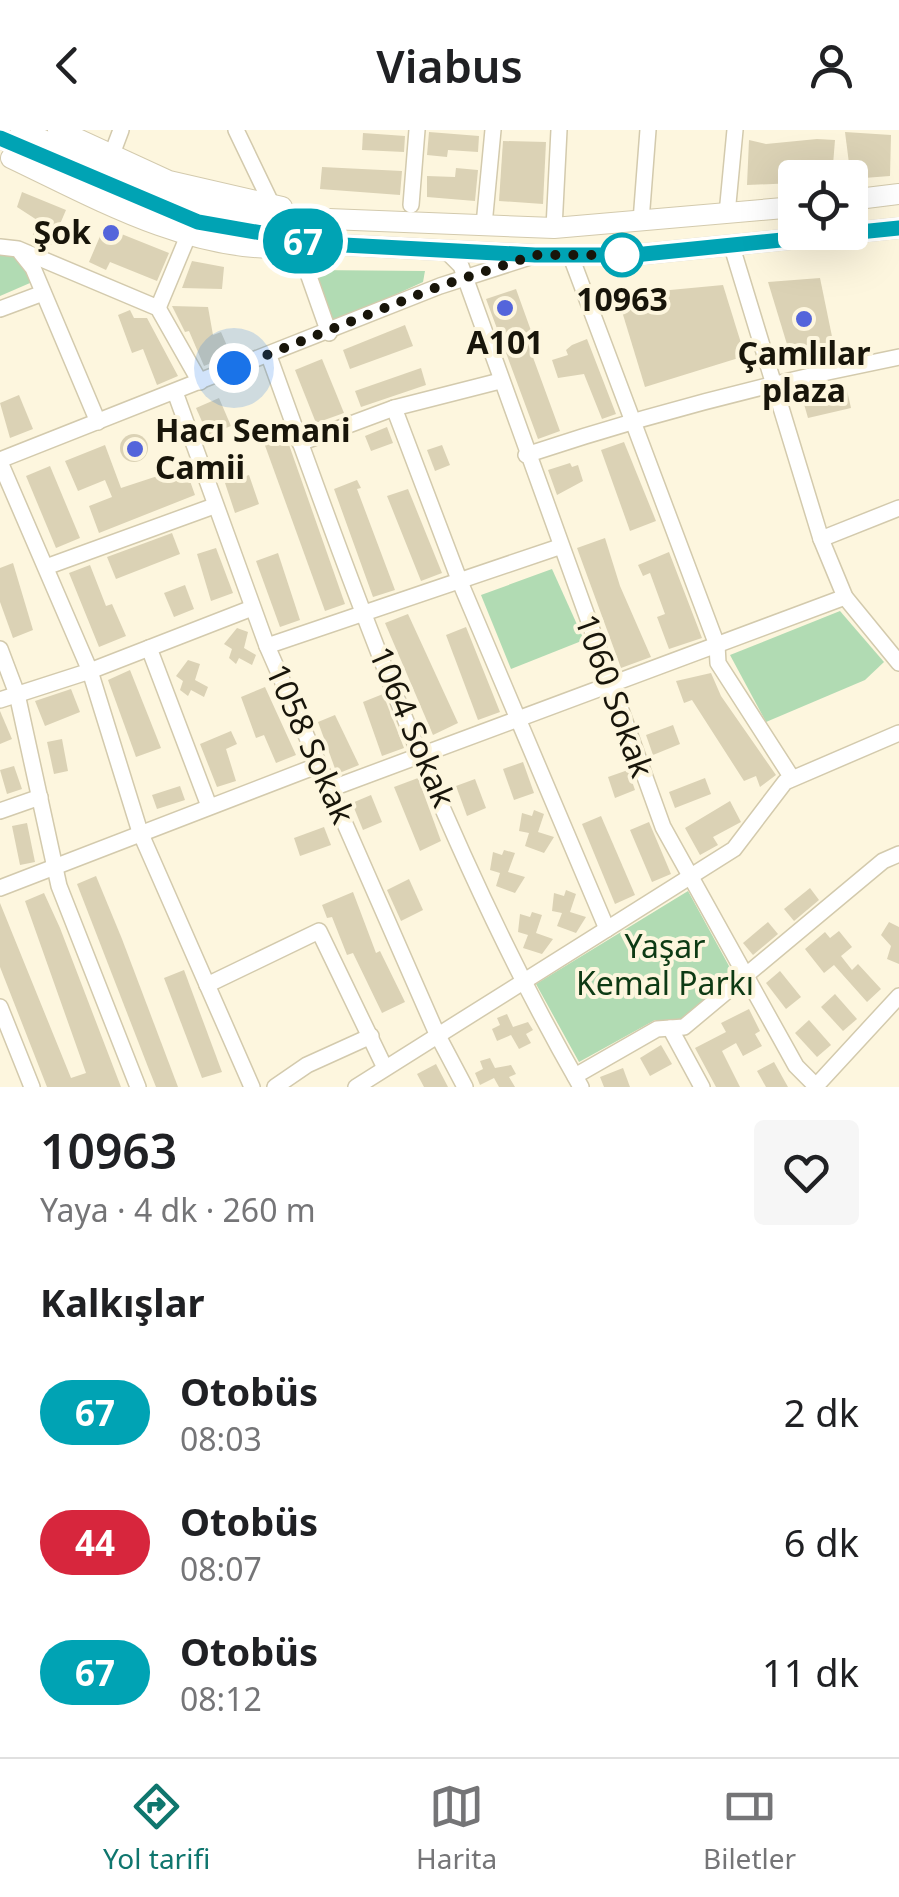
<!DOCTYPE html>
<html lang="tr">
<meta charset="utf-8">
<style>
body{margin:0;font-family:"Noto Sans",sans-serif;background:#f6f6f6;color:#202124;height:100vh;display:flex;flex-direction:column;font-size:38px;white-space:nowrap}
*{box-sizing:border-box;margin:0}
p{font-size:32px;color:#757577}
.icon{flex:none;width:55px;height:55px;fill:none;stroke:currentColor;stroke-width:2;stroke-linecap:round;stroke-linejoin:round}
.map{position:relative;height:957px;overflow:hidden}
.drawer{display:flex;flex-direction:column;background:#fff;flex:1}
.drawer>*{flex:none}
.badge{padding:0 20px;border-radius:32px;font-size:35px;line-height:65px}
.tools{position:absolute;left:778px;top:30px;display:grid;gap:20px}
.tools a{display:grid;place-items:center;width:90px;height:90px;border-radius:10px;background:#fff;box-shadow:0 10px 40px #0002;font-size:50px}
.you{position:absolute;width:50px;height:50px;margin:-25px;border:8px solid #fff;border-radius:50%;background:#1a73e8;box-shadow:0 0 0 15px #1a73e833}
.map>.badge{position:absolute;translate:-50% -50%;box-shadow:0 0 0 5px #fff}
h2{padding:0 40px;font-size:38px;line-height:90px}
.round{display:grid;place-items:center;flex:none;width:105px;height:105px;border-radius:10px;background:#f6f6f6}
.summary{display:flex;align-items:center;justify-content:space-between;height:170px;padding:0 40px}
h1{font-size:48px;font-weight:600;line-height:75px}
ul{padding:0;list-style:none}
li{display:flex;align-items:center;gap:30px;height:130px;padding:0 40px}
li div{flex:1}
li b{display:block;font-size:38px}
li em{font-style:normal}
li .badge{min-width:110px;font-weight:700;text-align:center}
header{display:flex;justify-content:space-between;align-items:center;height:130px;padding:0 40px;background:#fff;font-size:45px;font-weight:600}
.tab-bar{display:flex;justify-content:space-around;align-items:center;height:140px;border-top:2px solid #e0e0e0;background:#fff;font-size:28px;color:#757577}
.tab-bar a{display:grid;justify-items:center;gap:5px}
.tab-bar .on{color:#0f766e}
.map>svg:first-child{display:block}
</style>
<header><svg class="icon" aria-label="back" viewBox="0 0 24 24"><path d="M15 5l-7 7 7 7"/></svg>Viabus<svg class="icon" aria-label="person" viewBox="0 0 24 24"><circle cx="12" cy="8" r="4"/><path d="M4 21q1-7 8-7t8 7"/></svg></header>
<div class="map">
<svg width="899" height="957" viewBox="0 0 899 957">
<rect width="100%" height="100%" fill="#fdf6de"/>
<g fill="#b1dbb3">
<polygon points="0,120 12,121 29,141 30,153 0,166"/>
<polygon points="312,140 425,141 423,152 329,195"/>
<polygon points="552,439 584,510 511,539 481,465"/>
<polygon points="840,481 884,532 865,550 766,592 730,525"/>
<polygon points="688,761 735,847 680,890 655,890 579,932 536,854"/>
</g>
<g fill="#dbd2b5">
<polygon points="429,2 479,6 478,22 448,20 447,27 427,25"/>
<polygon points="845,2 891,5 890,46 851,49"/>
<polygon points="363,3 405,6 404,22 362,20"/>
<polygon points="817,9 835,10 832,47 804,45 795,48 795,53 747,55 749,10 766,14"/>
<polygon points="503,11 546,12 543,74 499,71"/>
<polygon points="322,37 402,41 400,65 320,59"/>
<polygon points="456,38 478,40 475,71 427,67 427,46 455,47"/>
<polygon points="22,62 66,80 51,115 32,108 37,90 17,77"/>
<polygon points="104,97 169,123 157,151 110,132 106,140 89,132"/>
<polygon points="192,131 224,137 222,159 182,158"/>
<polygon points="820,148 836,226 793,234 768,152"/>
<polygon points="723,155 745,226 645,257 617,165"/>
<polygon points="516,159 534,209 527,211 560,301 538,309 486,169"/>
<polygon points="172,176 208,177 213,205 221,202 231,225 204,236 189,201 185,202"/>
<polygon points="130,180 134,188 147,188 178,246 157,255 143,219 132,223 118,185"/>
<polygon points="405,195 413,216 350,239 343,220"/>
<polygon points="587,209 616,284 602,289 584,244 558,248 552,230 568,225 566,220 572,215"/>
<polygon points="322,229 344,283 316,293 295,240"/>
<polygon points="421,238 426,255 361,277 355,261"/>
<polygon points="846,256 851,278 808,288 802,267"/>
<polygon points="19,265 33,299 10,308 0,273"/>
<polygon points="219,268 231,296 208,305 196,278"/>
<polygon points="281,292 345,474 325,481 259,299"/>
<polygon points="387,297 393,313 371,321 365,306"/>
<circle cx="134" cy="318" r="14"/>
<polygon points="624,312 656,391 630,401 601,320"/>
<polygon points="105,315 121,358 185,337 195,365 99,403 89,376 112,367 105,350 78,361 65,331"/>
<polygon points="442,315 450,335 435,341 427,320"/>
<polygon points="570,333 572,337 578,335 583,351 557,365 548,340"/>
<polygon points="50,336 80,408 56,418 26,346"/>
<polygon points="249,345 259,374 235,383 225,353"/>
<polygon points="357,350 361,358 357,359 395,460 373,467 334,359"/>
<polygon points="408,359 442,443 421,451 387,366"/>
<polygon points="172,403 180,424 116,449 107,427"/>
<polygon points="605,408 620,456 651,527 621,538 577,418"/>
<polygon points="216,418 233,463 211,471 197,424"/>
<polygon points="669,422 702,508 669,519 657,487 665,484 650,443 643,446 638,435"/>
<polygon points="278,423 300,490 280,497 256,431"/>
<polygon points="13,433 33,500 13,508 0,472 0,438"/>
<polygon points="90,435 106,476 112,474 126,506 99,517 69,443"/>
<polygon points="185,455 194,479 174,487 164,463"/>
<polygon points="408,484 458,593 433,605 385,493"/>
<polygon points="466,497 500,582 478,590 446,505"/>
<polygon points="237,498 248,502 244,518 256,525 252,535 239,528 236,534 229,528 232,519 224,514"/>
<polygon points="188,530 200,534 195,550 208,557 204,567 191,560 188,566 180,560 183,551 176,546"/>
<polygon points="130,540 161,618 136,627 108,550"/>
<polygon points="711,543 721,566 776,645 760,657 756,646 744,651 692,570 684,573 676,551"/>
<polygon points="265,557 296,625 276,633 264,605 256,608 241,567"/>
<polygon points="71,559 80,582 45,596 35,571"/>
<polygon points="383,564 404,618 382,626 363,572"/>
<polygon points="0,581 12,609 0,614"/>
<polygon points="335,585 359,635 337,644 318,592"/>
<polygon points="673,595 680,614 653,625 646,605"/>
<polygon points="231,601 237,614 226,619 236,651 217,657 200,614"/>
<polygon points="62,609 68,641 54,644 47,612"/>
<polygon points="523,632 534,663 514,670 503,639"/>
<polygon points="14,636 22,659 7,664 0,640"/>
<polygon points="628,640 635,660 615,668 608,647"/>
<polygon points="418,648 441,711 420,721 394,657"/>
<polygon points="705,648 711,664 675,678 669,662"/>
<polygon points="475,649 486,678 467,686 456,656"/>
<polygon points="180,656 185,670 157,679 152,665"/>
<polygon points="371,665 382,692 363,700 352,673"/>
<polygon points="730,671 741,692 713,707 718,715 700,725 685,698"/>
<polygon points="534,680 544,684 538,702 554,707 544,723 525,716 529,703 519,701 522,683 532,686"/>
<polygon points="601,686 635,765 615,774 582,694"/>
<polygon points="649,692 671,744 652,752 630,700"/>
<polygon points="27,693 35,732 20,735 12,696"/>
<polygon points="324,697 331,715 300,726 294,708"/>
<polygon points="504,720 515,723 508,742 525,747 515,763 496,756 500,743 490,740 493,722 502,725"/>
<polygon points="96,746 122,809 178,957 156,957 148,937 77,754"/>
<polygon points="409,749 423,780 401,791 387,760"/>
<polygon points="810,758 819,770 794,791 784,779"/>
<polygon points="566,760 576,764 570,782 586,787 576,803 557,796 562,783 552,781 554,763 564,766"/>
<polygon points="353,762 376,823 380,821 405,872 382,883 353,823 347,825 332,787 327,788 322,775"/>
<polygon points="44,763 60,798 121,957 47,957 0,837 0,773 71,948 86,943 25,771"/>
<polygon points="532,782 542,785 536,803 553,809 542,824 523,818 528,805 518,802 520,784 530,787"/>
<polygon points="768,792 778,804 753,825 743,813"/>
<polygon points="889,792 899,797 899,834 887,829 891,816 881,805"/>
<polygon points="839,801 852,817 841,826 852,840 858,834 881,859 867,872 834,835 824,843 805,819 825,802 830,808"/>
<polygon points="184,840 222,942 202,948 164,848"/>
<polygon points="780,841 801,867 786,879 766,853"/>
<polygon points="835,864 857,889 843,901 821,877"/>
<polygon points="749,879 760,901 755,904 762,916 743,926 736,913 722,921 740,957 716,957 695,918 726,902 721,893"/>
<polygon points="507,884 513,897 528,892 533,900 526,904 531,913 519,919 511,905 497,911 492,899 500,895 497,888"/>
<polygon points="809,890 831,915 817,927 795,903"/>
<polygon points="661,915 672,934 650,946 640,928"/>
<polygon points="490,928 495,938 511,935 516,944 509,947 515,957 499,957 494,948 480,955 475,943 483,939 480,931"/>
<polygon points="774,932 788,957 766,957 757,941"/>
<polygon points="436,934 448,957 424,957 417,944"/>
<polygon points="623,938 630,957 604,957 600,947"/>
</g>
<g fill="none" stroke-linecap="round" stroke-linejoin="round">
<defs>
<g id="minor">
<polyline points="236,0 272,75"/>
<polyline points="112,24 121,0"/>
<polyline points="411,75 417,0"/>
<polyline points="727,84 735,0"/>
<polyline points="641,91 648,0"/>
<polyline points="484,95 493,0"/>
<polyline points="554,98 559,0"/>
<polyline points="0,117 18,119 158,178 200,252"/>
<polyline points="732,117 821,409 845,467 899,533"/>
<polyline points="299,118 329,203"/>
<polyline points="446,121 461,136 663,697 796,936 817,957"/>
<polyline points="21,123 33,138 98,292"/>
<polyline points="570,124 717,515 718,533 792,648"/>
<polyline points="158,178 188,106"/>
<polyline points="0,179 43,163"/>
<path d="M269,226c89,247 180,502 312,731"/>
<polyline points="175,262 267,516 437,904 465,957"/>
<polyline points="394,278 460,452 607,799"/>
<polyline points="300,313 394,278 500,251"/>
<path d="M526,325c123,-41 246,-73 373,-98"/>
<polyline points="0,330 440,156 533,126"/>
<polyline points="0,332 90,541 140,702 252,957"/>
<polyline points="821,409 899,378"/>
<polyline points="46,437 214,376"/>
<polyline points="267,516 559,417"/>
<polyline points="149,518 209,676"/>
<polyline points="0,519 17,564 59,756 138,957"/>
<polyline points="0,570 90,541 252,478"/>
<polyline points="330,659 845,467"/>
<polyline points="0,681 40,667"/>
<polyline points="0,758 319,635"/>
<polyline points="207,855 319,801 385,938"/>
<polyline points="0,877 32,957"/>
<polyline points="670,898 702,957"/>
<polyline points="575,946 657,899 684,897 883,731 899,724"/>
<polyline points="816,956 899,866"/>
<polyline points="275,957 307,935 371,906"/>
<polyline points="356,957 734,719 785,652 899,603"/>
</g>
<g id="major">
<polyline points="21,0 156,62 254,86 554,98 795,77"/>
<polyline points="58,0 169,51 282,77"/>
<polyline points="0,8 198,93 325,114 535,125 634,125 899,98"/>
<path d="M11,28c84,40 173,91 268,90"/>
<polyline points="850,70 899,64"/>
</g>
</defs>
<use href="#minor" stroke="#d3caad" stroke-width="18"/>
<use href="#major" stroke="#d3caad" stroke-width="22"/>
<use href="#minor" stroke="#fff" stroke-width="15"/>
<use href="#major" stroke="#fff" stroke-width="20"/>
</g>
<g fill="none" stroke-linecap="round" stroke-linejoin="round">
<defs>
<polyline id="line" points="0,8 198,92 325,114 535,125 634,125 899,98"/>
</defs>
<use href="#line" stroke="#fff" stroke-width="22"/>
<use href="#line" stroke="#00a3b4" stroke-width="15"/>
<polyline stroke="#18150a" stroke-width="10" stroke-dasharray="0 18" points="234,238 440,156 535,125 634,125 622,125"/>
</g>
<g fill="#5465db" stroke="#fdf6de" stroke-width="4">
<circle cx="111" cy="103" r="10"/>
<circle cx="505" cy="178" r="10"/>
<circle cx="804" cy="189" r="10"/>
<circle cx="135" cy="319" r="10"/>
</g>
<circle fill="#fff" stroke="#00a3b4" stroke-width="5" cx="622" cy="125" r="20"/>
<g text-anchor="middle" stroke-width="8" stroke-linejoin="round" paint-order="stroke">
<g font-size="32" font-weight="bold" fill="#18150a" stroke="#fdf6de">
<text x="91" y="114" text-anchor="end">Şok</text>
<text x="505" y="224">A101</text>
<text x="804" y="235">Çamlılar<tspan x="804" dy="37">plaza</tspan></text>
<text x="155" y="312" text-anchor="start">Hacı Semani<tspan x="155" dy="37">Camii</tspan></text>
</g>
<g font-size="32" font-weight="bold" fill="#18150a" stroke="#fdf6de">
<text x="622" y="181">10963</text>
</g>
<g font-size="32" fill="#18150a" stroke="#fdf6de">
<text transform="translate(614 566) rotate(70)" y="11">1060 Sokak</text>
<text transform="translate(412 597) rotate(67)" y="11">1064 Sokak</text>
<text transform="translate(310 614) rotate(66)" y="11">1058 Sokak</text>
</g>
<g font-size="32" fill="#0d3a14" stroke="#fdf6de">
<text x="665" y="828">Yaşar<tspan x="665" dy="37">Kemal Parkı</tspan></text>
</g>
</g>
</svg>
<div class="tools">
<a><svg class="icon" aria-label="locate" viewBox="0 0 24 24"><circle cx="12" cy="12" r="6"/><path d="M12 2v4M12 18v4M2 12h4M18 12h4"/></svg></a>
</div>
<div class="you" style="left:234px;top:238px"></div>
<b class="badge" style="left:303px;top:111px;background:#00a3b4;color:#fff">67</b>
</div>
<section class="drawer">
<div class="summary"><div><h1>10963</h1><p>Yaya · 4 dk · 260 m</p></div><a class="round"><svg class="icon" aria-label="heart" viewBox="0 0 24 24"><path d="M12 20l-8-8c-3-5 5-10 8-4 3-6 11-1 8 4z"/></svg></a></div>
<h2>Kalkışlar</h2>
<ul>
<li><span class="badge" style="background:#00a3b4;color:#fff">67</span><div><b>Otobüs</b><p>08:03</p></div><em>2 dk</em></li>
<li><span class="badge" style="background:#d7263d;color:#fff">44</span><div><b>Otobüs</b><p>08:07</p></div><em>6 dk</em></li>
<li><span class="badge" style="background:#00a3b4;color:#fff">67</span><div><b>Otobüs</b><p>08:12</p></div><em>11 dk</em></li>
</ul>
</section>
<nav class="tab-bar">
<a class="on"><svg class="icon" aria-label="directions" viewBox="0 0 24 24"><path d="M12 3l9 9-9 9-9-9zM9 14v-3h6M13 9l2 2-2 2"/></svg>Yol tarifi</a>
<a><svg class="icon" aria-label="map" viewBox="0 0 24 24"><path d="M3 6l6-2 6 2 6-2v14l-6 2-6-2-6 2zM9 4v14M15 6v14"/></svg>Harita</a>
<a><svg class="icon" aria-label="tickets" viewBox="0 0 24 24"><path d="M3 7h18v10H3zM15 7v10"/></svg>Biletler</a>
</nav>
